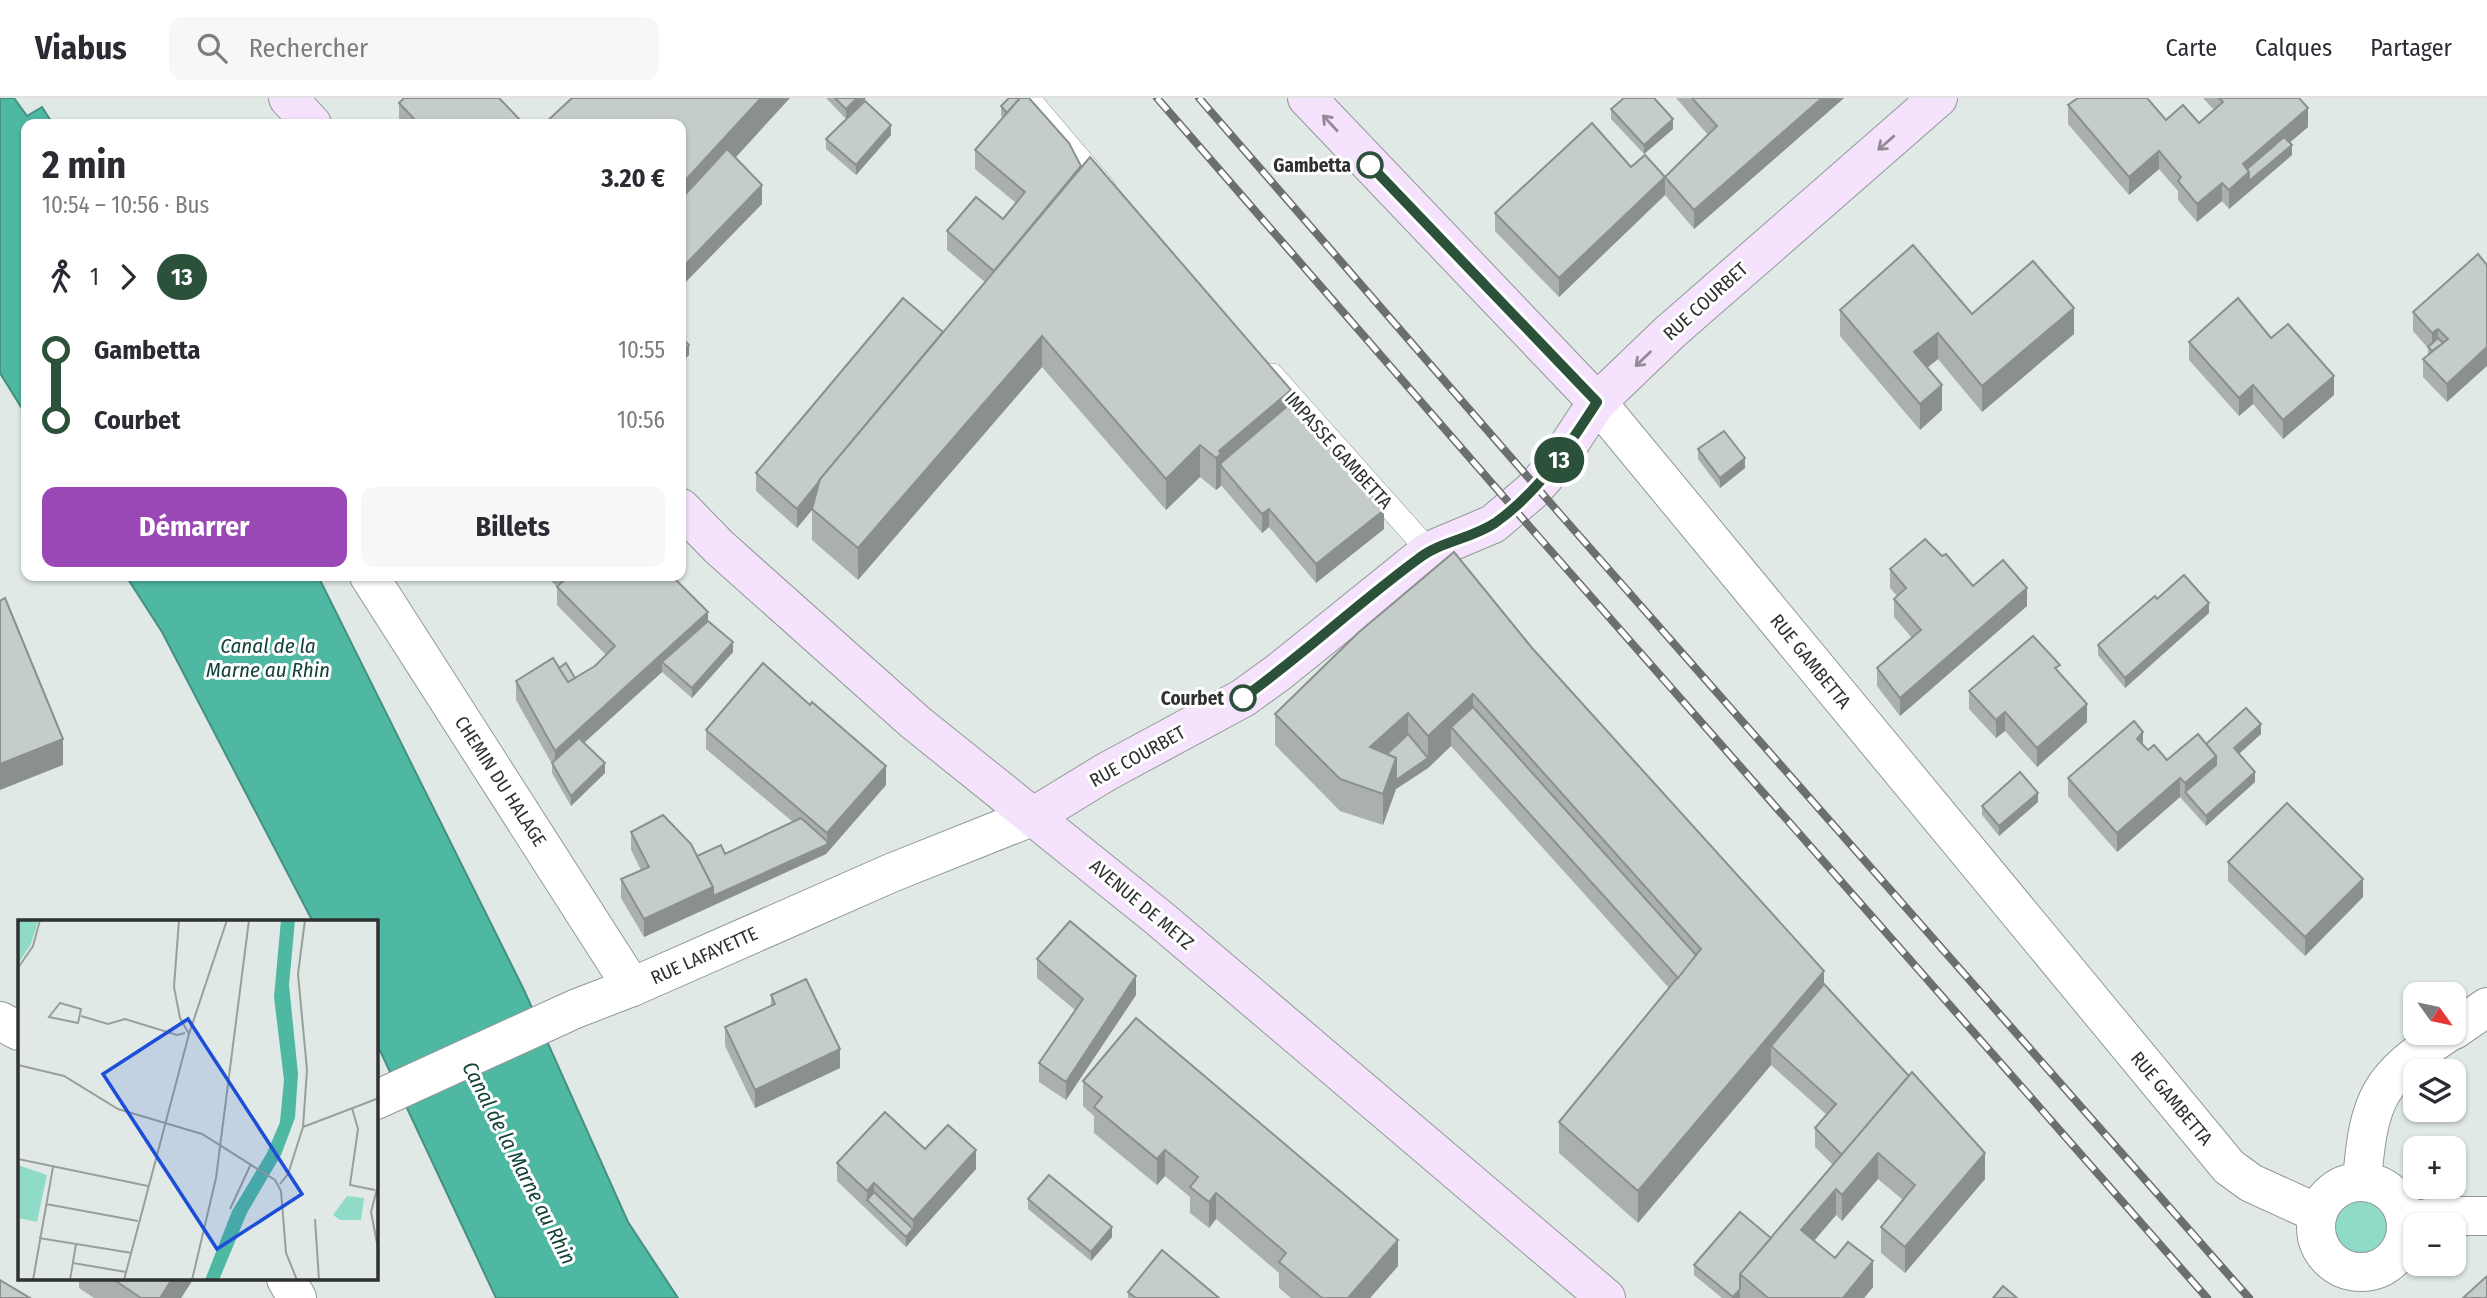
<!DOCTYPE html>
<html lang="fr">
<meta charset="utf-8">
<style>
body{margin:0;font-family:"Fira Sans Condensed",sans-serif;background:#f7f7f7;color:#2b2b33;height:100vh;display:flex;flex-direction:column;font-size:26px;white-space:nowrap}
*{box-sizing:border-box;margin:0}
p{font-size:23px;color:#7c7c81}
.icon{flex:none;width:38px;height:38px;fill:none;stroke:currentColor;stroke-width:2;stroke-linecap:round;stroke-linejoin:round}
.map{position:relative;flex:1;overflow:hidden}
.panel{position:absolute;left:21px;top:21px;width:665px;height:462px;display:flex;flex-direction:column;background:#fff;border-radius:14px;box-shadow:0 2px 5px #0004}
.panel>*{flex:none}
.badge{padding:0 14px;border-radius:23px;font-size:24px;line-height:46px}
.needle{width:46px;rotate:123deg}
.buttons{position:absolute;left:2403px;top:884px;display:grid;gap:14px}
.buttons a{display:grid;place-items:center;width:63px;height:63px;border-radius:14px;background:#fff;box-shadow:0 2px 5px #0004;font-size:35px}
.map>.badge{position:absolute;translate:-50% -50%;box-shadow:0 0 0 4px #fff}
.legs{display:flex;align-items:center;gap:10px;height:77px;padding:0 21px;font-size:23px}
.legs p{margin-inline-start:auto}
.headline{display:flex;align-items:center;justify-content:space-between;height:119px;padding:0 21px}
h1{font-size:38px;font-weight:700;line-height:52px}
.cta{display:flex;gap:14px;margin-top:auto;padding:14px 21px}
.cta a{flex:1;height:80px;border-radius:14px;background:#9b48b7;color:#fff;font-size:28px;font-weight:700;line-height:80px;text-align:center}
.cta a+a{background:#f7f7f7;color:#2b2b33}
ul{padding:0 21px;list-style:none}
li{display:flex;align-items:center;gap:24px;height:70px;font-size:26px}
li i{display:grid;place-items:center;width:10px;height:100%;margin:0 9px;background:currentColor}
li i::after{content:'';width:18px;height:18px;margin:-9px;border:5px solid;border-radius:50%;background:#fff}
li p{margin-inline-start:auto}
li:first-child i{background:linear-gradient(#0000 50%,currentColor 0)}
li:last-child i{background:linear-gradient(currentColor 50%,#0000 0)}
header{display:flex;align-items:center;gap:42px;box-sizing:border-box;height:98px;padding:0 35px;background:#fff;border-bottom:2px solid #e1e1e2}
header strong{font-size:33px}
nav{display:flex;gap:38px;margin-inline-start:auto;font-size:24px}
.search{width:490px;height:63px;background:#f7f7f7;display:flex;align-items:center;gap:18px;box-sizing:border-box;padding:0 24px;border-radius:14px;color:#7c7c81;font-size:26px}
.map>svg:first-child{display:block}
</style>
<header>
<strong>Viabus</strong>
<div class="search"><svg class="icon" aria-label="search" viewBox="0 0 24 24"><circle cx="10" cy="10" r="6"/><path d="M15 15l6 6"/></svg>Rechercher</div>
<nav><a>Carte</a><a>Calques</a><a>Partager</a></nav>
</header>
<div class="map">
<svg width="2487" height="1200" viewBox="0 0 2487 1200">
<rect width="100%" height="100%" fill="#e0e9e6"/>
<circle fill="#8fdbc8" cx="2361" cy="1129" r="38"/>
<g fill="#4fb8a2" stroke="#459080" stroke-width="2">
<polygon points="0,0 14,0 27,18 42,9 53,26 26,26 26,317 0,275"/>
<polygon points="126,478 318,478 524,892 628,1124 678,1200 496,1200 376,944 376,824 313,824 162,534"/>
</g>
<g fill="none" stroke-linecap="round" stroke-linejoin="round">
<defs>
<g id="lane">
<polyline points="1028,0 1104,90"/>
<polyline points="1272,277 1429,453"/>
</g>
<g id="street">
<polyline points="1597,304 2229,1069 2251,1085 2317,1115"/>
<polyline points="369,478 632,889"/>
<polyline points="0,923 19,933"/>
<polyline points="2454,932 2487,909"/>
<polyline points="376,1002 575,911 632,889 891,775 1034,718"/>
<path d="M2362,1083c7,-84 16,-102 87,-149"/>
<circle cx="2361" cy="1129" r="45"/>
<polyline points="2406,1124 2439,1118 2487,1118"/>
<polyline points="286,1181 297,1200"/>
</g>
<g id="secondary">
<polyline points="288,0 312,26"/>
<polyline points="1307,0 1597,304"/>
<polyline points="681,410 719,449 915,624 1159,820 1606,1200"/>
<polyline points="1034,718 1106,674 1243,600 1279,574 1429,453 1493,426 1532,393 1556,366 1597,304 1670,234 1938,0"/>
</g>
</defs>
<use href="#lane" stroke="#909996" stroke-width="24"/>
<use href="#street" stroke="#909996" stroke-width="40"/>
<use href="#secondary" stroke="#909996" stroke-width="40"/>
<use href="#lane" stroke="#fff" stroke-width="23"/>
<use href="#street" stroke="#fff" stroke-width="38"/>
<use href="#secondary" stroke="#f5e2fc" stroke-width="38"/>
<defs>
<g id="rail">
<polyline points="1157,0 1536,436 2207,1200"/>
<polyline points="1199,0 1560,416 2249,1200"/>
</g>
</defs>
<use href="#rail" stroke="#6b706e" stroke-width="8"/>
<use href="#rail" stroke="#fff" stroke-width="5" stroke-dasharray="16" stroke-linecap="butt"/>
</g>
<g fill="#a9b0af">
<polygon points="826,0 866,0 846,21"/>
<polygon points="1676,0 1844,0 1694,131 1665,97 1559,199 1495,133 1495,115 1631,69 1665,79 1708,37"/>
<polygon points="2203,0 2299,0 2308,29 2289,45 2292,57 2229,111 2222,103 2197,124 2178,102 2178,93 2159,71 2129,97 2068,26 2068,7 2166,22 2199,25 2214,12"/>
<polygon points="399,5 524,26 401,26 399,24"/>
<polygon points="1001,8 1081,68 1291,305 1384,431 1316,485 1269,429 1262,435 1221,387 1216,392 1200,379 1166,412 1042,269 858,482 812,442 812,412 797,430 756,393 756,375 943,234 985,184 947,152 947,133 1003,121 1016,105 975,71 975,52 1003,20 1001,18"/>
<polygon points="1611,11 1673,31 1644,56 1611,21"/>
<polygon points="891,37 856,77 826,51 826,41"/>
<polygon points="2487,167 2447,304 2423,279 2423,261 2428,257 2428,250 2413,233 2413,214"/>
<polygon points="1840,212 1972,216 2074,236 1982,314 1938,261 1927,270 1942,312 1920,332 1840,238"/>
<polygon points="2271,240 2334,297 2283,341 2253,306 2239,318 2189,262 2189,244"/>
<polygon points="1698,351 1745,370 1720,390 1698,361"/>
<polygon points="1890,471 1973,488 2027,508 1900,618 1877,588 1877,570 1912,540 1894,519 1894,501 1897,498 1890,490"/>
<polygon points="546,478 672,478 733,554 692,600 662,574 584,645 605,675 571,708 552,675 552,666 516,602 516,583 559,570 575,580 595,568 606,557 557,507 557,489"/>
<polygon points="2157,501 2209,515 2125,590 2098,557 2098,547"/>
<polygon points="1532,550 1824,886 1985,1081 1905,1175 1881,1155 1881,1129 1903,1102 1878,1081 1842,1123 1836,1117 1814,1143 1873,1189 1864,1200 1722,1200 1694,1177 1694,1167 1771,1140 1833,1067 1815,1049 1815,1030 1827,1017 1771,967 1638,1125 1559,1055 1559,1024 1669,890 1451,648 1428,670 1396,691 1383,727 1340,713 1275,647 1275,616"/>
<polygon points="2060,575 2087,624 2037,669 2005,633 1996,640 1969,611 1969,593"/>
<polygon points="706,632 886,687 826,756 644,839 621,800 621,781 641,772 631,752 631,734 697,758 725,756 793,724 706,651"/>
<polygon points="2261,636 2239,656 2255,684 2206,728 2180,699 2117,754 2068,698 2068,680 2143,647 2148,652 2167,662 2206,646"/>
<polygon points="2038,704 1999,738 1982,717 1982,708"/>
<polygon points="2228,764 2363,799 2305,858 2228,783"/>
<polygon points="1037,861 1136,897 1066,1002 1039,984 1039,965 1075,912 1037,880"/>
<polygon points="771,897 840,970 755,1010 725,948 725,929 771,908"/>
<polygon points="1083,983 1398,1168 1370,1200 1291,1200 1279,1190 1279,1175 1216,1121 1209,1130 1190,1115 1190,1099 1165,1078 1157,1087 1094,1035 1094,1018 1083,1008"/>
<polygon points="925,1051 976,1071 906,1149 837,1083 837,1065"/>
<polygon points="1028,1101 1112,1139 1091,1163 1028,1111"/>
<polygon points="79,1181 192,1181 192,1183 181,1200 94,1200 79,1190"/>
<polygon points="1128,1194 1219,1200 1128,1200"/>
</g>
<g fill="#8a908e">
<polygon points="761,0 790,0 681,119 681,87"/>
<polygon points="857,0 866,0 846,21 846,11"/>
<polygon points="1822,0 1844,0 1694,131 1694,112"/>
<polygon points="2308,10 2308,29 2249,79 2292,47 2292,57 2229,111 2229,92 2243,66"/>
<polygon points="1673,21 1673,31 1644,56 1644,47"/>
<polygon points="891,27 891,37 856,77 856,67"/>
<polygon points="2159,53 2159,71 2129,97 2129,79"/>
<polygon points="1665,79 1665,97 1559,199 1559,180"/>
<polygon points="2222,85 2222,103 2197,124 2197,106"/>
<polygon points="762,87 762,106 681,189 681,171"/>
<polygon points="2074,210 2074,236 1982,314 1982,288"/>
<polygon points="2438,231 2438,250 2432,254 2432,235"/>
<polygon points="944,234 944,253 797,430 797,411"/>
<polygon points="1938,235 1938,261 1914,280 1914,254"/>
<polygon points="1042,238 1042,269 858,482 858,450"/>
<polygon points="689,247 689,257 681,265 681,255"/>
<polygon points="2487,249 2487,268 2447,304 2447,286"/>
<polygon points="2334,278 2334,297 2283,341 2283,322"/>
<polygon points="1942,287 1942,312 1920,332 1920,306"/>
<polygon points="2253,287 2253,306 2239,318 2239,300"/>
<polygon points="1291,292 1291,323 1221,368 1221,388 1216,392 1216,360 1219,353"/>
<polygon points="1200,347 1200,379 1166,412 1166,381"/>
<polygon points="1745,360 1745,370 1720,390 1720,380"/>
<polygon points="1269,411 1269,429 1262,435 1262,416"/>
<polygon points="1384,412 1384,431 1316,485 1316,466"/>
<polygon points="2027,490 2027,508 1900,618 1900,600"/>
<polygon points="2209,505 2209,515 2125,590 2125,580"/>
<polygon points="708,514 708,532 662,564 662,574 555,671 555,653"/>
<polygon points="733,544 733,554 692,600 692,590"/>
<polygon points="1473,596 1473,628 1451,629 1451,648 1428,670 1396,691 1383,727 1383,696 1396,660 1428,660 1428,638"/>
<polygon points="2087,606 2087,624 2037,669 2037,650"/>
<polygon points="2005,614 2005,633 1996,640 1996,622"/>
<polygon points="1408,615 1408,646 1378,674 1370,649"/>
<polygon points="2261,626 2261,636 2234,660 2234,650"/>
<polygon points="2143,634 2143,653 2137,641"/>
<polygon points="63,641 63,667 0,692 0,666"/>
<polygon points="2216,658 2216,677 2185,694 2185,685"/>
<polygon points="605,665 605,675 571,708 571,698"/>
<polygon points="886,668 886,687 826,756 644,839 644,821 713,789 827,744 827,735"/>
<polygon points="2255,674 2255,684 2206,728 2206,718"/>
<polygon points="2180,680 2180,699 2117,754 2117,735"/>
<polygon points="2038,695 2038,704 1999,738 1999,728"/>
<polygon points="2363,781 2363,799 2305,858 2305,839"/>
<polygon points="1824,873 1824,904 1771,948 1771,967 1638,1125 1638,1093"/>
<polygon points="1136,878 1136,897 1066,1002 1066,984"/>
<polygon points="840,951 840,970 755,1010 755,992"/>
<polygon points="976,1052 976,1071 913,1141 913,1122"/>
<polygon points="1165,1052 1165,1078 1157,1087 1157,1061"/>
<polygon points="1878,1055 1878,1081 1842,1123 1842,1097"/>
<polygon points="1985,1055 1985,1081 1905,1175 1905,1149"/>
<polygon points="874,1085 874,1104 867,1102 867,1093"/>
<polygon points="1836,1091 1836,1117 1801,1158 1801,1132"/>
<polygon points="1216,1095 1216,1121 1209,1130 1209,1104"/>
<polygon points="1112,1129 1112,1139 1091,1163 1091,1154"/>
<polygon points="913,1131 913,1141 906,1149 906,1139"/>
<polygon points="1398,1142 1398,1168 1370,1200 1348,1200"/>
<polygon points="1873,1163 1873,1189 1864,1200 1843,1200"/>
<polygon points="172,1181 192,1181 192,1183 181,1200 160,1200"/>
<polygon points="1740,1191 1740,1200 1733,1200 1733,1199"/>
</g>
<g fill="#c5cdcb" stroke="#8a908e" stroke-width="2">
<polygon points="404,0 499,0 524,26 419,26 399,5"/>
<polygon points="572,0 761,0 681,87 681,26 544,26"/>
<polygon points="835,0 857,0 846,11"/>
<polygon points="1009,0 1020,0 1007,15 1001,8"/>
<polygon points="1020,0 1029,0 1069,45 1081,68 994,173 947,133 976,99 1003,121 1025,94 975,52"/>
<polygon points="1624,0 1654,0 1673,21 1644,47 1611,11"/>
<polygon points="1692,0 1822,0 1694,112 1665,79 1559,180 1495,115 1592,25 1631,69 1645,57 1665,79 1717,28"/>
<polygon points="2078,0 2147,0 2166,22 2183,7 2199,25 2223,4 2219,0 2299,0 2308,10 2243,66 2249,74 2229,92 2222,85 2197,106 2178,83 2181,79 2159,53 2129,79 2068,7"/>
<polygon points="865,3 891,27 856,67 826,41"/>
<polygon points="2284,39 2292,47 2249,83 2249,74 2247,71"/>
<polygon points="727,51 762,87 681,171 681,101"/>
<polygon points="1090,59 1291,292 1219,353 1221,356 1216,360 1200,347 1166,381 1042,238 858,450 812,411 820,381"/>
<polygon points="1913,147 1972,216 2033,163 2074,210 1982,288 1938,235 1914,254 1942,287 1920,306 1840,212"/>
<polygon points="2478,156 2487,167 2487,249 2447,286 2423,261 2448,241 2438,231 2432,235 2413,214"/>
<polygon points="903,200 943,234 820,381 818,385 797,411 756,375"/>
<polygon points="2238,200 2271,240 2288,226 2334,278 2283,322 2253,287 2239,300 2189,244"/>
<polygon points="681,239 689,247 681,255"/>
<polygon points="2438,240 2443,245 2432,253 2428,249"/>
<polygon points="1291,305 1384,412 1316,466 1269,411 1262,416 1221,368 1221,365"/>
<polygon points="1724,333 1745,360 1720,380 1698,351"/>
<polygon points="1925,441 1942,458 1946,456 1973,488 2003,462 2027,490 1900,600 1877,570 1921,532 1894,501 1906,490 1890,471"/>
<polygon points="1454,454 1532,550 1824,873 1638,1093 1559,1024 1701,851 1473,596 1428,638 1408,615 1370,649 1396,660 1383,696 1340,681 1275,616 1359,534"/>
<polygon points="2184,477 2209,505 2125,580 2098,547 2155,498 2157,501"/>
<polygon points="564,478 672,478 708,514 555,653 516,583 553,560 568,584 595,568 615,548 557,489 566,480"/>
<polygon points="5,500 63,641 0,666 0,503"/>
<polygon points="708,523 733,544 692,590 662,564"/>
<polygon points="2033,538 2060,567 2055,570 2087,606 2037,650 2005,614 1996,622 1969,593"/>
<polygon points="566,565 575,580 568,584 559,570"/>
<polygon points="763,565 810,607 812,604 886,668 827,735 706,632"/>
<polygon points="1473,609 1696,857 1678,880 1451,629"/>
<polygon points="2246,610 2261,626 2234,650 2255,674 2206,718 2185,694 2216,667 2216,658 2206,646"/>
<polygon points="2134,623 2143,634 2137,641 2148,652 2154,647 2167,662 2198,636 2216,658 2185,685 2180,680 2117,735 2068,680"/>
<polygon points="1408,636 1428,660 1396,682 1396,660 1387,656"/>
<polygon points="579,640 605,665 571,698 552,665"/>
<polygon points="2020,674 2038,695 1999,728 1982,708"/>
<polygon points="2287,705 2363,781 2305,839 2228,764"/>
<polygon points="663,717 691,746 713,789 644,821 621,781 649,769 631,734"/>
<polygon points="801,720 828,744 826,747 713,798 713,789 697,758 721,747 725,756"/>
<polygon points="1070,823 1136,878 1066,984 1039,965 1083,901 1037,861"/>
<polygon points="806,881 840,951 755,992 725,929 775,906 771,897"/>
<polygon points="1824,886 1909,978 1842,1057 1815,1030 1836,1006 1771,948"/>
<polygon points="1136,920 1398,1142 1348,1200 1322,1200 1279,1164 1286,1155 1216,1095 1209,1104 1190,1089 1198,1079 1165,1052 1157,1061 1094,1009 1102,999 1083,983"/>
<polygon points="1912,974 1985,1055 1905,1149 1881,1129 1915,1087 1878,1055 1842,1097 1836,1091 1801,1132 1835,1160 1848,1144 1873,1163 1843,1200 1768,1200 1740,1176"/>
<polygon points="885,1014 925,1051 948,1027 976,1052 913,1122 874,1085 867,1093 837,1065"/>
<polygon points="1049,1077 1112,1129 1091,1154 1028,1101"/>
<polygon points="874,1094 913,1131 906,1139 867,1102"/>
<polygon points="1740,1114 1771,1140 1740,1176 1740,1191 1733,1199 1694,1167"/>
<polygon points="1162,1152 1219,1200 1136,1200 1128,1194"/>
<polygon points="2487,1178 2487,1200 2463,1200"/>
<polygon points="113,1181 172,1181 160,1200 141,1200"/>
<polygon points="0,1182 30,1200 0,1200"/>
<polygon points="2003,1188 2017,1200 1993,1200"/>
</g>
<defs><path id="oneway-shaft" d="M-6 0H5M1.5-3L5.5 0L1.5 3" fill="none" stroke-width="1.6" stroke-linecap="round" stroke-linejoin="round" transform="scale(1.75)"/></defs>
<g stroke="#928a96">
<use href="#oneway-shaft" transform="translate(1330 25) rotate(-133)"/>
<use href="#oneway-shaft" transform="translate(1886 45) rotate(139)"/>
<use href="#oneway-shaft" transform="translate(1643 261) rotate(136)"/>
</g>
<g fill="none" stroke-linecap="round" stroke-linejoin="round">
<defs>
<path id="line-1" d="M1243,600c61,-44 115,-95 175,-139 23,-18 53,-20 77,-36 44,-31 73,-76 102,-121l-227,-237"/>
</defs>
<use href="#line-1" stroke="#fff" stroke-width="16"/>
<use href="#line-1" stroke="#2b513a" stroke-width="10"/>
</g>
<g fill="#fff" stroke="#2b513a" stroke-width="3.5">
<circle cx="1370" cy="67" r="12"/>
<circle cx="1243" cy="600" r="12"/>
</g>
<g text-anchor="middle" stroke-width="6" stroke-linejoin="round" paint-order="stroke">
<g font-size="19" font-weight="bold" fill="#2e3130" stroke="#fff" text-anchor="end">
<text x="1351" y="74">Gambetta</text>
<text x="1224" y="607">Courbet</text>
</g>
<g font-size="19" fill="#2e3130" stroke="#fff">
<text transform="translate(1705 203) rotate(-42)" y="7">RUE COURBET</text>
<text transform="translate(1339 352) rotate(48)" y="7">IMPASSE GAMBETTA</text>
<text transform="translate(1811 563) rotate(51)" y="7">RUE GAMBETTA</text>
<text transform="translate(1137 658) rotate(-29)" y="7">RUE COURBET</text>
<text transform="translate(501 683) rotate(57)" y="7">CHEMIN DU HALAGE</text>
<text transform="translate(1142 806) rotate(40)" y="7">AVENUE DE METZ</text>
<text transform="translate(704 857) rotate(-24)" y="7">RUE LAFAYETTE</text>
<text transform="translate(2172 1000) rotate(50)" y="7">RUE GAMBETTA</text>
</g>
<g font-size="21" font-style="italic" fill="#134239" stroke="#fff">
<text x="268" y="555">Canal de la<tspan x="268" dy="24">Marne au Rhin</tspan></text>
<text transform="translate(519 1065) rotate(63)" y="7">Canal de la Marne au Rhin</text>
</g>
</g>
<g transform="translate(18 822)">
<rect width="360" height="360" fill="#e0e9e6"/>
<path d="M0,0l20,1 -7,23 -13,20zM0,245l29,10 -10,47 -19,-4zM329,276l17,2 -3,22h-21l-7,-5z" fill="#8fdbc8"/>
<path d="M263,0h14l-6,65 9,89 -3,44 -14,37 -34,58 -28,67h-14l27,-69 35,-58 13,-31 4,-42 -10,-83z" fill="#4fb8a2"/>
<path fill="none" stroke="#999f9d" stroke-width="2" d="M161,0l-5,67 6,31 9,16M0,48l15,-22 7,-26M42,83l21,6 -3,14 -29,-6zM63,96l27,8 17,-5 52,16 8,-2M0,145l46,11 54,33 84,25 73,46 6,11 5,62 11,27M334,188l6,21 -8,56 25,5M285,207l76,-29M0,239l130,27M361,261l-8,31 8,41M262,264l8,-10 15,-47 4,-57 -9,-96 7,-54M28,284l92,17M212,289l21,-45M297,299l4,61M21,318l93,15M55,343l53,9M15,360l20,-113M52,360l6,-36M106,360l65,-246 38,-114M174,360l24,-102 33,-258"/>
<path fill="#1d4ed8" fill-opacity="0.15" stroke="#1d4ed8" stroke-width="3.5" d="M170,99l114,175 -85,55 -114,-175z"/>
<rect width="360" height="360" fill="none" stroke="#2e3130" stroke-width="3.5"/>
</g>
</svg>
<div class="buttons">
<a><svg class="needle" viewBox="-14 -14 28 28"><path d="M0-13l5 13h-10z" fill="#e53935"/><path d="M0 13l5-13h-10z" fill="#7c7c81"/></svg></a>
<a><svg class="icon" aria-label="layers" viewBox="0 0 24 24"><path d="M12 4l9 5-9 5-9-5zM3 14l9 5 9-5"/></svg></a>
<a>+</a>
<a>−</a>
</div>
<b class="badge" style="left:1559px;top:362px;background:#2b513a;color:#fff">13</b>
<section class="panel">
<div class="headline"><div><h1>2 min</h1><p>10:54 – 10:56 · Bus</p></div><b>3.20 €</b></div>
<div class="legs"><svg class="icon" aria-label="walk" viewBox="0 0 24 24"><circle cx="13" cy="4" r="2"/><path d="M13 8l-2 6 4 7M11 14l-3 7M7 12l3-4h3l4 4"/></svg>1<svg class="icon" aria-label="forward" viewBox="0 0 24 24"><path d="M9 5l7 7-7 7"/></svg><b class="badge" style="background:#2b513a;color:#fff">13</b></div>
<ul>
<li><i style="color:#2b513a"></i><b>Gambetta</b><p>10:55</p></li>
<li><i style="color:#2b513a"></i><b>Courbet</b><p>10:56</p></li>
</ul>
<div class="cta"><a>Démarrer</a><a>Billets</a></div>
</section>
</div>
